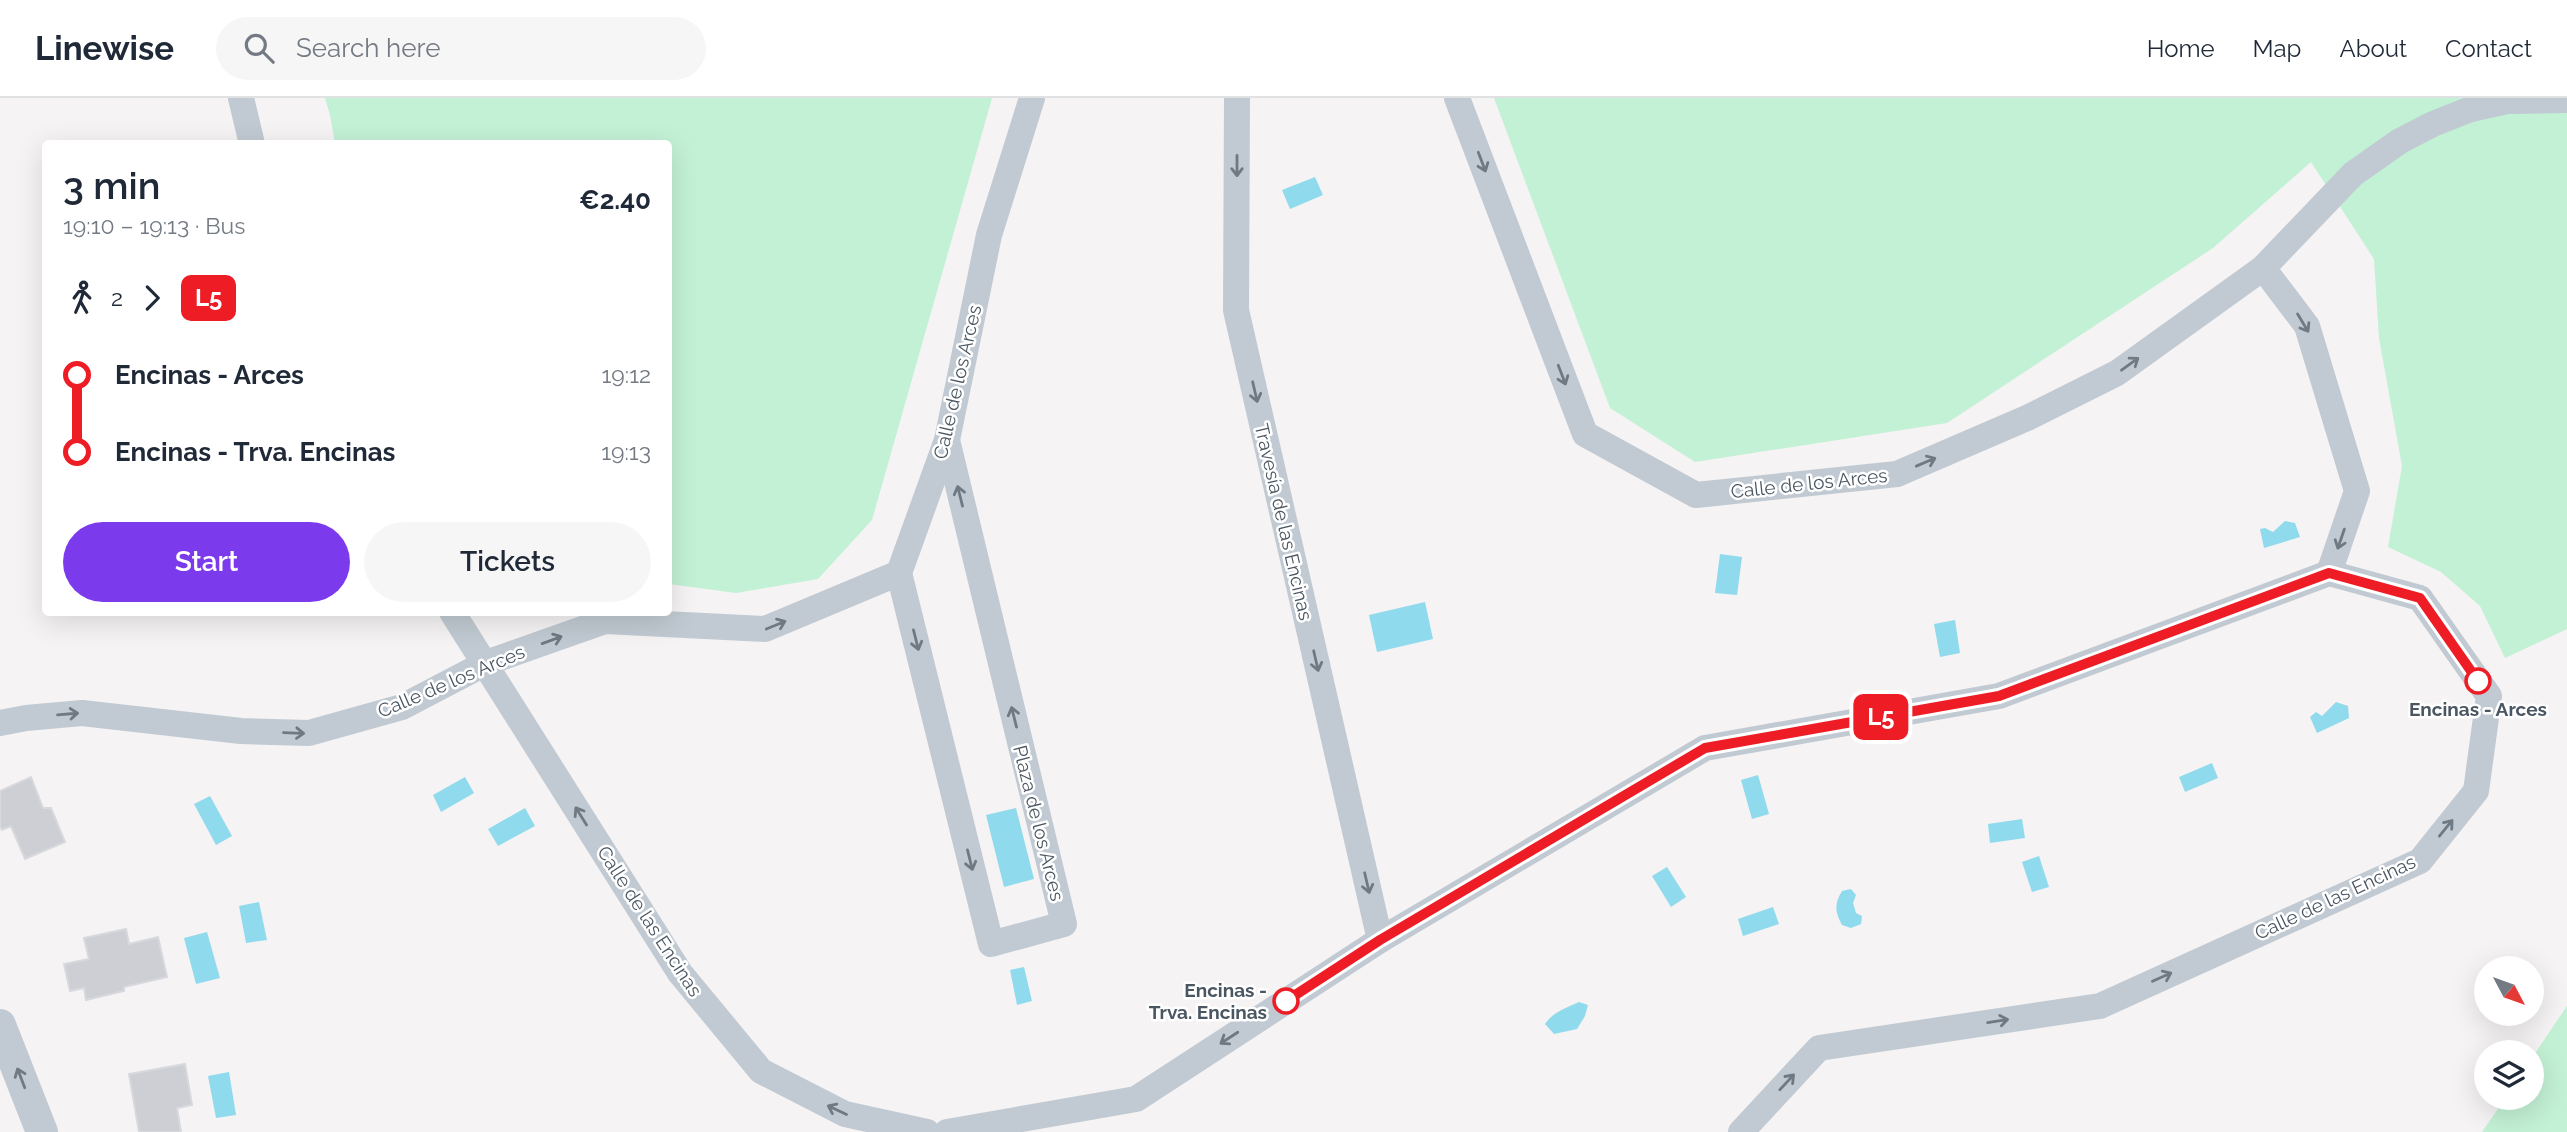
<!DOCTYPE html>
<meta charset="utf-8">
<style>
body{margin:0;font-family:Raleway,sans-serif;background:#f6f6f7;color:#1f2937;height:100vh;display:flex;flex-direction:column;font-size:26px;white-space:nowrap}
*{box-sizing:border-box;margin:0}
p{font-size:23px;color:#747a83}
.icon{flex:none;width:38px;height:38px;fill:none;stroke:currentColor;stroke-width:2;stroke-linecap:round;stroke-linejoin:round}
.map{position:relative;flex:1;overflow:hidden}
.side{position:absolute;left:42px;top:42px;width:630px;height:476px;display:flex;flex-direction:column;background:#fff;border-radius:7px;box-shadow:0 7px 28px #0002}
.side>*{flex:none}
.badge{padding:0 14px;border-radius:10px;font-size:24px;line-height:46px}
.needle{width:46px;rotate:131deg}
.fabs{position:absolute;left:2474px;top:858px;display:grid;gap:14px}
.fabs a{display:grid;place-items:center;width:70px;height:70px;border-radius:50%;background:#fff;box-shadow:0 7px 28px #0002;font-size:35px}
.map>.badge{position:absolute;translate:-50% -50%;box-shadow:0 0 0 4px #fff}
.legs{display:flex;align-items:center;gap:10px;height:77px;padding:0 21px;font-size:23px}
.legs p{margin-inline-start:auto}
.head{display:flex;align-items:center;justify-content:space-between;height:119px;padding:0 21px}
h1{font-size:38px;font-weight:600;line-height:52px}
.action{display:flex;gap:14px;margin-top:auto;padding:14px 21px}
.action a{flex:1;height:80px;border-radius:42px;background:#7c3aed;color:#fff;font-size:28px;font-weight:600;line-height:80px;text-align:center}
.action a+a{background:#f6f6f7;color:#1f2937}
ul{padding:0 21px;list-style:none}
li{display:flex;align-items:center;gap:24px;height:77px;font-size:26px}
li i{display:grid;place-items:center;width:10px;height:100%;margin:0 9px;background:currentColor}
li i::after{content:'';width:18px;height:18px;margin:-9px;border:5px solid;border-radius:50%;background:#fff}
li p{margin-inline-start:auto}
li:first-child i{background:linear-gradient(#0000 50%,currentColor 0)}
li:last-child i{background:linear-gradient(currentColor 50%,#0000 0)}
header{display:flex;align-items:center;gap:42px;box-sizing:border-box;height:98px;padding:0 35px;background:#fff;border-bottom:2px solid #e0e1e3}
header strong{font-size:33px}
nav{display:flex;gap:38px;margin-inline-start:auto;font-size:24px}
.search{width:490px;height:63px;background:#f6f6f7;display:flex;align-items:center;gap:18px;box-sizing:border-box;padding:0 24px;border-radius:38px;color:#747a83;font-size:26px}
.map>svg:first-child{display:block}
</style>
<header>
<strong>Linewise</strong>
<div class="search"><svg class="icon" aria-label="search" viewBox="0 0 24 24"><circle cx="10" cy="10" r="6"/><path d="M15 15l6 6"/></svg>Search here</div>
<nav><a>Home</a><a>Map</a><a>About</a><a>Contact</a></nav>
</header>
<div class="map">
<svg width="2567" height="1034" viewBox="0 0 2567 1034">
<rect width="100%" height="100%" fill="#f5f3f3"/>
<g fill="#c3f1d5">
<polygon points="325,0 992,0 872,422 818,481 736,495 669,486 668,46 335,45 330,17"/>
<polygon points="1494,0 2567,0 2567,531 2505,560 2480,508 2441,474 2388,449 2402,368 2379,240 2374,161 2311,64 2213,150 1947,325 1695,364 1610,310"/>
<polygon points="2567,908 2567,1034 2482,1034 2506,999 2532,999 2532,960"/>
</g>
<g fill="#90daee">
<polygon points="1315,79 1323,97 1290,111 1282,92"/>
<polygon points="2285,423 2295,425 2300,439 2264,450 2260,431 2265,430 2273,434"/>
<polygon points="1720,456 1742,459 1737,497 1715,495"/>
<polygon points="1425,504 1433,541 1377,554 1369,517"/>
<polygon points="1955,522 1960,555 1940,559 1934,526"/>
<polygon points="2336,604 2348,608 2349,620 2317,635 2310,619 2316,614 2322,618"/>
<polygon points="2212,665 2218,680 2185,694 2179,679"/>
<polygon points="1758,677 1769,716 1752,721 1741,682"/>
<polygon points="465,679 474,695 441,714 433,697"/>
<polygon points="210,698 232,738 216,747 194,706"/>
<polygon points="525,710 535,728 498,748 488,731"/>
<polygon points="1016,710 1034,781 1004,789 986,717"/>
<polygon points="2022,721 2025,740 1990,745 1988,726"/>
<polygon points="2039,758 2049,789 2032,794 2022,764"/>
<polygon points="1667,769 1686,799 1671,809 1652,778"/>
<path d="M1851,791l5,6 -3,8 3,10 6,3 -1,8 -10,4 -9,-3c-7,-13 -8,-21 0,-34z"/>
<polygon points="259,804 267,842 246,845 239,808"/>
<polygon points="1773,809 1779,826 1743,838 1738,821"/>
<polygon points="207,834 220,880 196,886 184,840"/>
<polygon points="1024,869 1032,903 1017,907 1010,872"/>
<path d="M1579,904l9,3 -3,11 -8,13 -23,5 -9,-10c8,-12 21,-16 34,-22z"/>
<polygon points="229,974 236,1017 216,1020 208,978"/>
</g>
<g fill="#cdcfd5" stroke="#d7d9de" stroke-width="2">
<polygon points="31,679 43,710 51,710 65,744 25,761 11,728 2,732 0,728 0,693"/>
<polygon points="126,831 129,846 158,839 167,879 124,889 124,893 86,902 84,890 70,893 64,866 89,861 84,840"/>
<polygon points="185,966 192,1007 177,1010 181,1034 139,1034 129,976"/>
</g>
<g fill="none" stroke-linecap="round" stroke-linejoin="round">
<g stroke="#c1cad2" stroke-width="26">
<polyline points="241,0 252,46"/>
<polyline points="1237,0 1236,212 1380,842"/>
<polyline points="1457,0 1585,336 1696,397 1897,376 2027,320 2117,275 2263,170 2353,76 2400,43 2433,26 2471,11 2507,3 2567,2"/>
<polyline points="2263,170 2307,228 2357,393 2329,475"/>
<polyline points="899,475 991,846 1064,826 947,342"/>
<polyline points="452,514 680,875 761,973 845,1016 927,1034"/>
<polyline points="0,625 26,620 82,615 241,633 309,635 402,609 486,565 605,523 765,531 899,475 947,342 989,137 1032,0"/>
<polyline points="947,1034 1136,1001 1380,842 1705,650 1999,598 2329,475 2420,500 2489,598 2476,693 2420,763 2100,908 1819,950 1741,1034"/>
</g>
<polyline stroke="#c1cad2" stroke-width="32" points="0,927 42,1034"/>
</g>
<defs><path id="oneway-shaft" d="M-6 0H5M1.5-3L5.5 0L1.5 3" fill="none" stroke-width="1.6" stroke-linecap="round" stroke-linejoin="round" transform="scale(1.75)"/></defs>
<g stroke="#6e7983">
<use href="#oneway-shaft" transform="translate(1482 64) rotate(69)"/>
<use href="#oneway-shaft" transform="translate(1237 68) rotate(90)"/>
<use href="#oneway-shaft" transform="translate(2303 225) rotate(59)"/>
<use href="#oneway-shaft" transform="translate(2130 266) rotate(-36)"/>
<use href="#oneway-shaft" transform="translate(1562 277) rotate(69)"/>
<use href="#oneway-shaft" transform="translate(1255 294) rotate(77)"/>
<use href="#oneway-shaft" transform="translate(1926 364) rotate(-23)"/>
<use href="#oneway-shaft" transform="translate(960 398) rotate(-104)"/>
<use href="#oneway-shaft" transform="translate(2341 441) rotate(109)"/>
<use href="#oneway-shaft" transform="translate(776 527) rotate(-22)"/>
<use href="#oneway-shaft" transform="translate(552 542) rotate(-20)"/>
<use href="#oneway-shaft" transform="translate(916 542) rotate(76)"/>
<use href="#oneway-shaft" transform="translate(1316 563) rotate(77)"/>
<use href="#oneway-shaft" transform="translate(68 616) rotate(-5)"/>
<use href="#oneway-shaft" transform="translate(1014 619) rotate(-104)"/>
<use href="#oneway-shaft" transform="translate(294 635) rotate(2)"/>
<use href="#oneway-shaft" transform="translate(581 718) rotate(-122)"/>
<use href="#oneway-shaft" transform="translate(2446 730) rotate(-51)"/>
<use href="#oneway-shaft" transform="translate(970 762) rotate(76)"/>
<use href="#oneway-shaft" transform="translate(1367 785) rotate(77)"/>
<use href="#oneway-shaft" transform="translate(2162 879) rotate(-24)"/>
<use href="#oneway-shaft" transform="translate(1998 923) rotate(-9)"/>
<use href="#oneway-shaft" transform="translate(1229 940) rotate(147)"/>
<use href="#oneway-shaft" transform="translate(21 980) rotate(-111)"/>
<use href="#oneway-shaft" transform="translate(1787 984) rotate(-47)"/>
<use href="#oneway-shaft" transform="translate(837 1012) rotate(-155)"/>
</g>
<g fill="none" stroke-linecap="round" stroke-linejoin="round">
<defs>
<polyline id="line-1" points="1286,903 1380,842 1705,650 1999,598 2329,475 2420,500 2478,583"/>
</defs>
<use href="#line-1" stroke="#fff" stroke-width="16"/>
<use href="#line-1" stroke="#ee1c25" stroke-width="10"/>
</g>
<g fill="#fff" stroke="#ee1c25" stroke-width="3.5">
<circle cx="2478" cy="583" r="12"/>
<circle cx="1286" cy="903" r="12"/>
</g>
<g text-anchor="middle" stroke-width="5" stroke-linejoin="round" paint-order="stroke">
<g font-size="19" fill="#4a5661" stroke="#fff">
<text transform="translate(957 284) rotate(-77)" y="7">Calle de los Arces</text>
<text transform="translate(1809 385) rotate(-6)" y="7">Calle de los Arces</text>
<text transform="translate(1284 424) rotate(77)" y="7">Travesía de las Encinas</text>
<text transform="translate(451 583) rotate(-23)" y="7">Calle de los Arces</text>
<text transform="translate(1039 725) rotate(76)" y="7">Plaza de los Arces</text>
<text transform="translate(2335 799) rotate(-25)" y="7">Calle de las Encinas</text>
<text transform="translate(650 823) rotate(57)" y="7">Calle de las Encinas</text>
</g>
<g font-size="19" font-weight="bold" fill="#4a5661" stroke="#fff">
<text x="2478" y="618">Encinas - Arces</text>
<text x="1267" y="899" text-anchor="end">Encinas -<tspan x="1267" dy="22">Trva. Encinas</tspan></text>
</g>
</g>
</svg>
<div class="fabs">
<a><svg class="needle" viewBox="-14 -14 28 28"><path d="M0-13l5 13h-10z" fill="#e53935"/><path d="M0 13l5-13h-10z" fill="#747a83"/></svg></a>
<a><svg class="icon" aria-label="layers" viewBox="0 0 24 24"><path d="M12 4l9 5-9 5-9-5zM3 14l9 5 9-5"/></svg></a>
</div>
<b class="badge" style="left:1881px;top:619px;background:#ee1c25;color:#fff">L5</b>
<section class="side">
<div class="head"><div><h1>3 min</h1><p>19:10 – 19:13 · Bus</p></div><b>€2.40</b></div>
<div class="legs"><svg class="icon" aria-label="walk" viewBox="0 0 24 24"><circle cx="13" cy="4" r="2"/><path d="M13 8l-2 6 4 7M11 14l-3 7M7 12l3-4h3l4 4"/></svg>2<svg class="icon" aria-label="forward" viewBox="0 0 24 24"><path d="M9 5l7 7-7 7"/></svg><b class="badge" style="background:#ee1c25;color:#fff">L5</b></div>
<ul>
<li><i style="color:#ee1c25"></i><b>Encinas - Arces</b><p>19:12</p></li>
<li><i style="color:#ee1c25"></i><b>Encinas - Trva. Encinas</b><p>19:13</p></li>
</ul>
<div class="action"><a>Start</a><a>Tickets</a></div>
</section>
</div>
